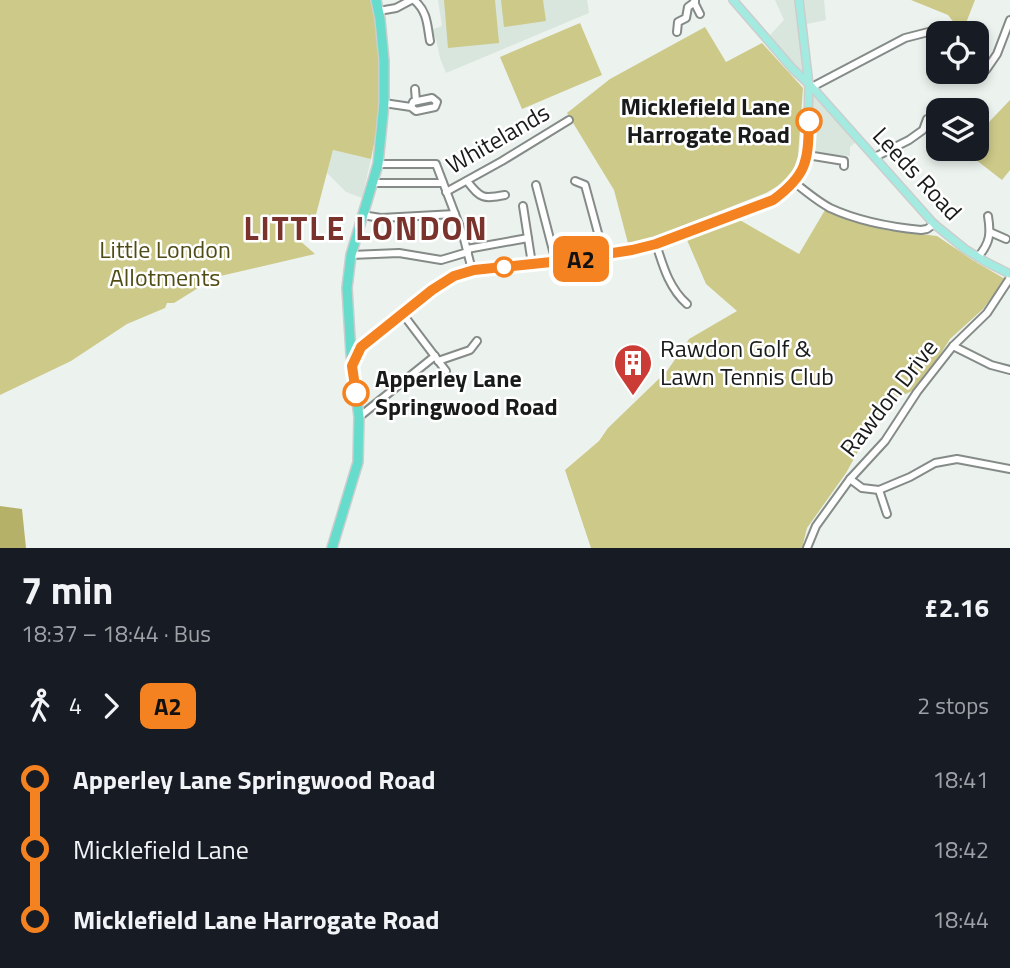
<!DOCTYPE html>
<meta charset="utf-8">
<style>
body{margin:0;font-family:"Titillium Web",sans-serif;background:#242831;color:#f1f3f6;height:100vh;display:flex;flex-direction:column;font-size:26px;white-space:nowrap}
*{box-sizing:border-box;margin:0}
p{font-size:23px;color:#9ea1a6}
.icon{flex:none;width:38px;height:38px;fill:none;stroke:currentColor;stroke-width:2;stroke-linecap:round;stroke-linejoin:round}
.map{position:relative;height:548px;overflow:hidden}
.drawer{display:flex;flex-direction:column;background:#171b24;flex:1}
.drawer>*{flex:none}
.badge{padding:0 14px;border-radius:10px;font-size:24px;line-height:46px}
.fabs{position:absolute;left:926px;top:21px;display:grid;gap:14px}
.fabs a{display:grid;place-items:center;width:63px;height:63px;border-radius:14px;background:#171b24;box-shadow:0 4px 10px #0003;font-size:35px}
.map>.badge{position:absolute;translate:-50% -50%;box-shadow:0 0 0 4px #fff}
.legs{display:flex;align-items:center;gap:10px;height:77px;padding:0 21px;font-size:23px}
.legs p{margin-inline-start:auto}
.summary{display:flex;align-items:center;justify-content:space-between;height:119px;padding:0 21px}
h1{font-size:38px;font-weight:700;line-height:52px}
ul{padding:0 21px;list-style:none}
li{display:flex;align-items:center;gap:24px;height:70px;font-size:26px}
li i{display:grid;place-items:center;width:10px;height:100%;margin:0 9px;background:currentColor}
li i::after{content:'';width:18px;height:18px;margin:-9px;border:5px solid;border-radius:50%;background:#171b24}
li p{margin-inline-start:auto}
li:first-child i{background:linear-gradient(#0000 50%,currentColor 0)}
li:last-child i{background:linear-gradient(currentColor 50%,#0000 0)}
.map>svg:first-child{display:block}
</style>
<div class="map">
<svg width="1010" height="548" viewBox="0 0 1010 548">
<rect width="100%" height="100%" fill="#ecf3ee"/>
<g fill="#d9e6dd">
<polygon points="438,0 587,0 589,13 446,73 440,58 436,39 430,30 442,26"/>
<polygon points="775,0 824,0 826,20 807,24 813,92 855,143 850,147 850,156 813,154 814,136 800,70 770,35 784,20"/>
<polygon points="333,150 371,159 362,198 346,192 327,173"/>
</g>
<g fill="#ccc989">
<path d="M0,0h373c6,36 9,74 6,110 -1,17 -5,33 -8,49l-38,-9 -19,72 -13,-2 -3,19 17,15 -99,23 -42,26h-7l-2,5 -38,16 -56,37 -71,34z"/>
<polygon points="444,0 495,0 499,43 448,48"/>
<polygon points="501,0 543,0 546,21 504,27"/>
<polygon points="911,0 975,0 962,33 948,15"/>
<polygon points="580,23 602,75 522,109 500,57"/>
<polygon points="705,27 726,62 762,43 803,88 798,156 791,178 766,193 629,247 614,190 567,113 610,79"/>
<polygon points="1010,100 1010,170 1002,180 971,156 990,121"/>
<polygon points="825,210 855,222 886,230 937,236 974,261 1005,279 983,309 950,339 919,388 885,403 846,473 807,528 802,548 591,548 565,470 599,441 608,428 667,371 689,339 737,311 706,284 687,240 738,219 799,254"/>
</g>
<polygon fill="#b6b169" points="0,506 22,509 26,548 0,548"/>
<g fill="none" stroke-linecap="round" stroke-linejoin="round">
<defs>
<g id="minor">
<path d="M414,0c14,12 13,25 16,41"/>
<polyline points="694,2 700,14"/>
<polyline points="379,11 396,8 411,0"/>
<polyline points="677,32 678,22 686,18 688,7 695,2 695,0"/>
<polyline points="986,70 997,54 1010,20"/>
<polyline points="812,87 905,38 940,29"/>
<polyline points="415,89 416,101"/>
<polyline points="384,103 411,107 416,111 435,107 437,102 432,98 413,102 411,107"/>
<polyline points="807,155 844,161 844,166"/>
<polyline points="875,157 909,140 923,130 927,119"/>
<polyline points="378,164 436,164 463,235 472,270"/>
<path d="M467,181c14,18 16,18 38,14"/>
<polyline points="575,181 585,185 604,255"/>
<path d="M794,182c11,9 23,19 36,26 28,13 60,19 91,22l6,-1 7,-5"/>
<polyline points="372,183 443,183"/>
<polyline points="536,185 556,262"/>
<polyline points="446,192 502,161 569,120"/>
<polyline points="523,206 532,264"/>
<polyline points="362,215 381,218 455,214"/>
<polyline points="990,232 1006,239"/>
<path d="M656,244c7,22 13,44 31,60"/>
<polyline points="467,249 528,238"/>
<polyline points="351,255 399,253 441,260 468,252"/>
<path d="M978,257c12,-14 13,-23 10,-41"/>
<polyline points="402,313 446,371"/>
<polyline points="953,346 991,365 1010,370"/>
<polyline points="438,361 470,350 477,341"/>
<polyline points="359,417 435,356"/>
<polyline points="850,479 862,488 879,490 910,477 935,463 957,459 1010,469"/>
<polyline points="879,490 887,514"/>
<polyline points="807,548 816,526 850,479 885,441 917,392 953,346 987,313 1010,278"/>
</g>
<g id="major">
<polyline points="733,0 792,68 812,87 934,224 965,249 986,262 1010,274"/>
<polyline points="351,354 432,290 454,277 474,270 561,261 632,250 656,244 773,200 794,182 803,169 807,155 809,85 799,0"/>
</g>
<polyline id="highway" points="332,548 358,462 359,417 351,354 347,288 351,255 378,164 384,103 384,61 380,19 376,0"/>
</defs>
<use href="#minor" stroke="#858b87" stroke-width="10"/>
<use href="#major" stroke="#cccdcd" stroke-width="10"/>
<use href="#highway" stroke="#cccdcd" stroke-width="12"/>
<use href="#minor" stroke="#fff" stroke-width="6"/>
<use href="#major" stroke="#a3ebe0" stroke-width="7"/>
<use href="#highway" stroke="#6dc" stroke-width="9"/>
</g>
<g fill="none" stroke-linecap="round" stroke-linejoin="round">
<defs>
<path id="line-1" d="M356,393l-4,-27 9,-19 71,-57 22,-14 20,-6 87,-9 71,-11 24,-6 117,-44c34,-25 35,-38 36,-79"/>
</defs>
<use href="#line-1" stroke="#fff" stroke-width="16"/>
<use href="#line-1" stroke="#f58220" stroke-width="10"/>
</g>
<defs>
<symbol id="building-pin" viewBox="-11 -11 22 30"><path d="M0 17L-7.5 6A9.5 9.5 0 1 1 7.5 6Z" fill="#ca3c35" stroke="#fff"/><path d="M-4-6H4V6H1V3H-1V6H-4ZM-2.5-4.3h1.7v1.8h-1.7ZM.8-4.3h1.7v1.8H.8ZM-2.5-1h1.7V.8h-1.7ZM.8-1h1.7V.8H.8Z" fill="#fff"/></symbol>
</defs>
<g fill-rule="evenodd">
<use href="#building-pin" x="611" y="341" width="44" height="60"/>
</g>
<g fill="#fff" stroke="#f58220" stroke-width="3.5">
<circle cx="809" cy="121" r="12"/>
<circle cx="504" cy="267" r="9"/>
<circle cx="356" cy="393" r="12"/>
</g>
<g text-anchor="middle" stroke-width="5" stroke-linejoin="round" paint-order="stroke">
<g font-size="24" font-weight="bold" fill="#191b1a" stroke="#fff" text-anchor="end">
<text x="790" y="115">Micklefield Lane<tspan x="790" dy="28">Harrogate Road</tspan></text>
<text x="375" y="387" text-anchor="start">Apperley Lane<tspan x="375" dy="28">Springwood Road</tspan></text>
</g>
<g font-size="24" fill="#191b1a" stroke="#fff">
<text transform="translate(498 139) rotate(-30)" y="8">Whitelands</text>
<text transform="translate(917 174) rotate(47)" y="8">Leeds Road</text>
<text transform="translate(889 398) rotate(-52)" y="8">Rawdon Drive</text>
</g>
<g font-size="24" fill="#504c15" stroke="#fff">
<text x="165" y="258">Little London<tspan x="165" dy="28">Allotments</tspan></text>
</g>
<g font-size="24" fill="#191b1a" stroke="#fff" text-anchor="start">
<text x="660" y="357">Rawdon Golf &amp;<tspan x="660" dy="28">Lawn Tennis Club</tspan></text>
</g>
<g font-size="32" font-weight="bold" letter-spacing="2" fill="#79322c" stroke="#fff">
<text x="366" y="240">LITTLE LONDON</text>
</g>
</g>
</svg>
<div class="fabs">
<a><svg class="icon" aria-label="locate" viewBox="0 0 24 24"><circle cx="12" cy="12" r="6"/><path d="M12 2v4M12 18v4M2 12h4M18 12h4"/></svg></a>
<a><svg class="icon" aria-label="layers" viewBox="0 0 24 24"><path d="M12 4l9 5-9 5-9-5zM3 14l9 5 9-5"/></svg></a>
</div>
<b class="badge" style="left:581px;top:259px;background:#f58220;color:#111">A2</b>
</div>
<section class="drawer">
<div class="summary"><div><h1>7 min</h1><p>18:37 – 18:44 · Bus</p></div><b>£2.16</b></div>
<div class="legs"><svg class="icon" aria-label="walk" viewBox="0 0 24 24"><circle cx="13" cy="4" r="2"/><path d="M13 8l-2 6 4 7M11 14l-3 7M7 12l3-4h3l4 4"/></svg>4<svg class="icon" aria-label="forward" viewBox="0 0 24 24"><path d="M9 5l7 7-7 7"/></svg><b class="badge" style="background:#f58220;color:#111">A2</b><p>2 stops</p></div>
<ul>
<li><i style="color:#f58220"></i><b>Apperley Lane Springwood Road</b><p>18:41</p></li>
<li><i style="color:#f58220"></i><span>Micklefield Lane</span><p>18:42</p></li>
<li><i style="color:#f58220"></i><b>Micklefield Lane Harrogate Road</b><p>18:44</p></li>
</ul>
</section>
